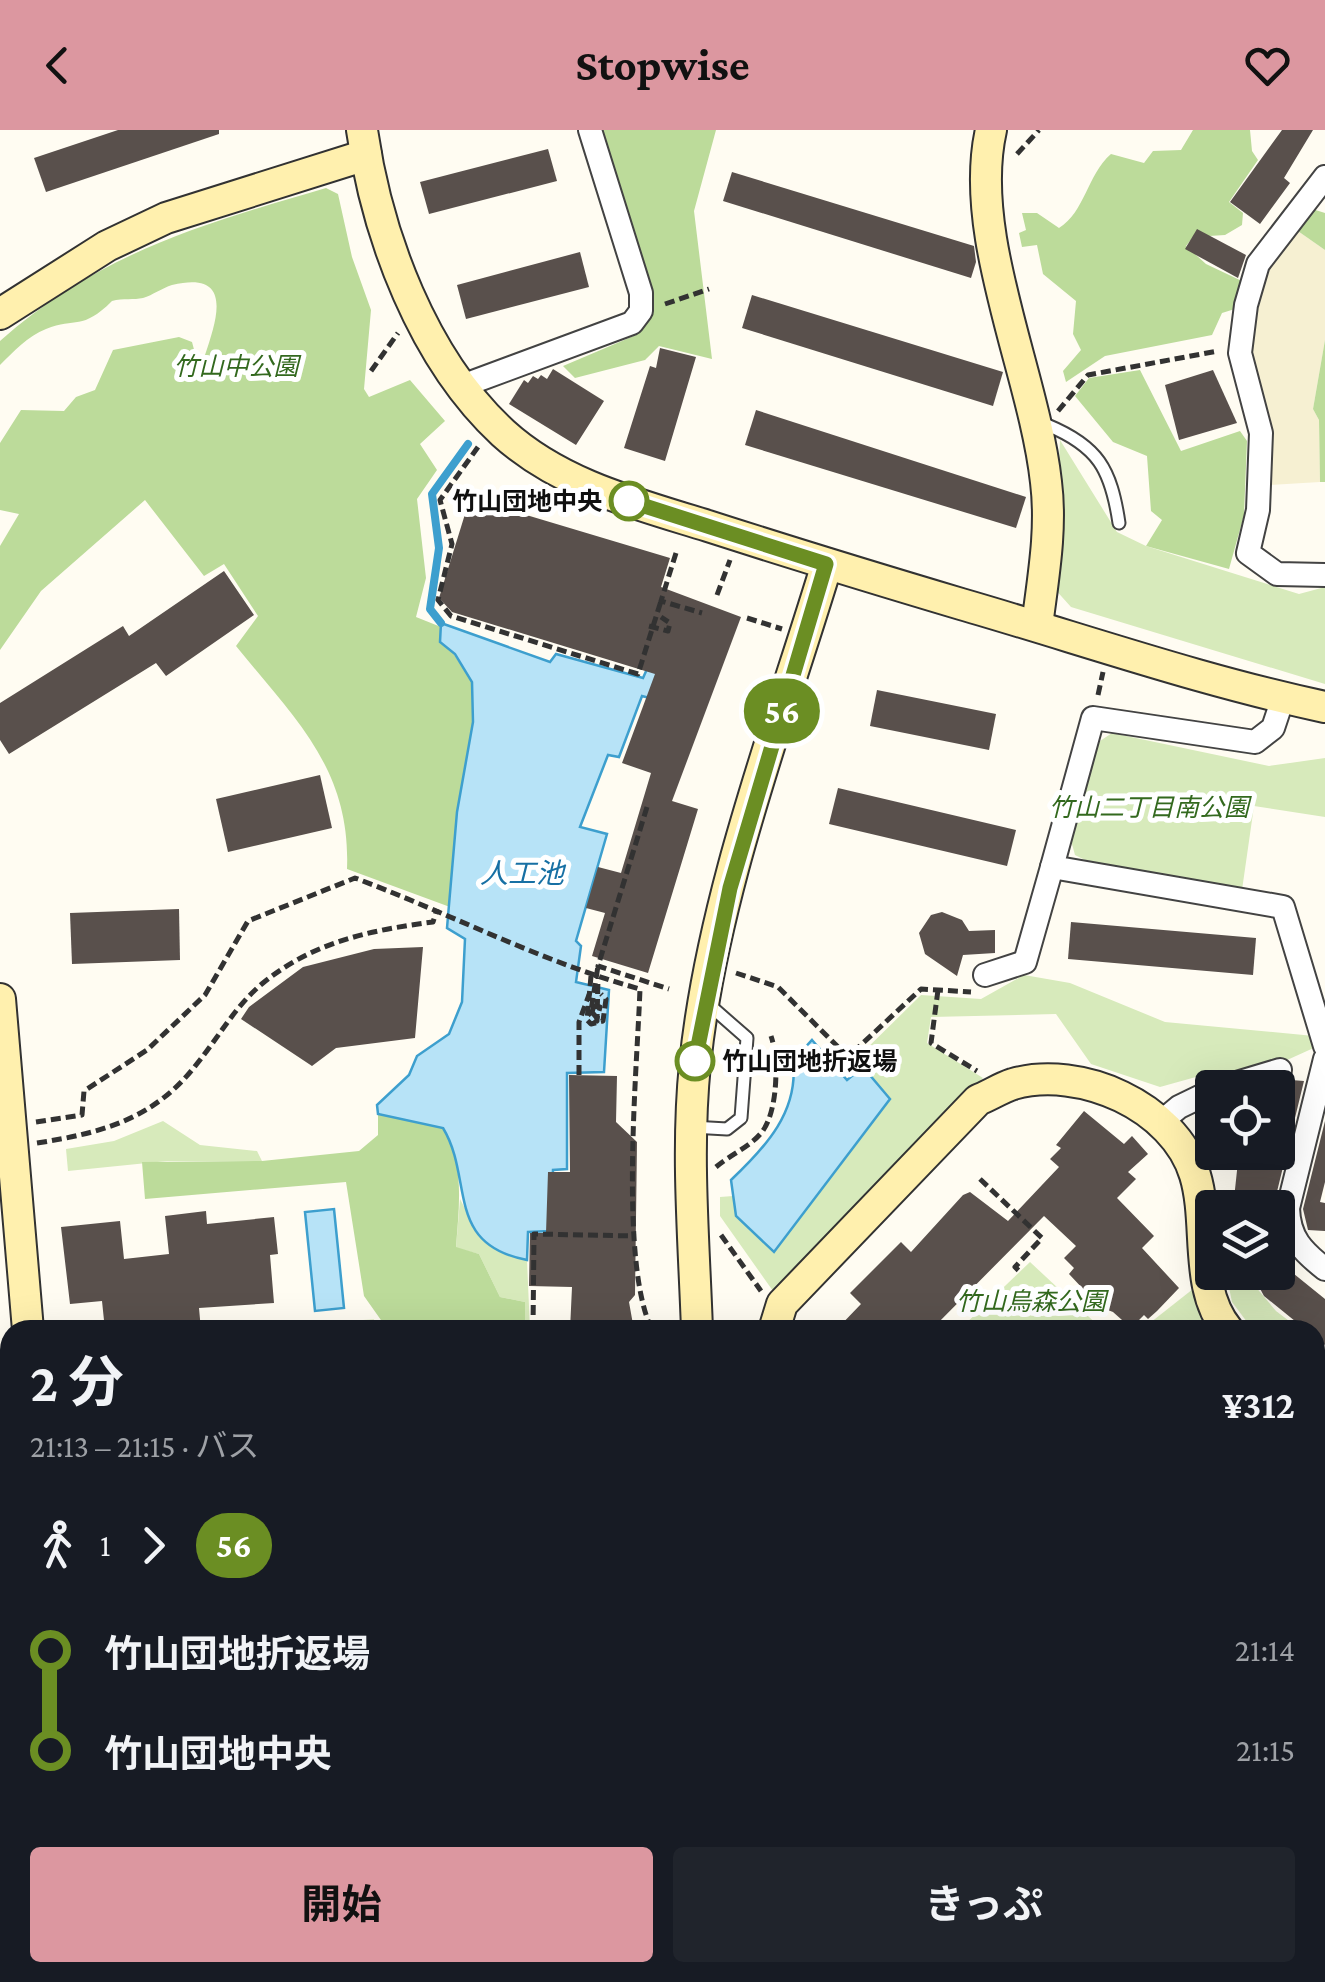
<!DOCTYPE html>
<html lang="ja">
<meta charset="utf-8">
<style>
body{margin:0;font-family:"Crimson Pro","Noto Sans JP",serif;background:#20242c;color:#f1f3f6;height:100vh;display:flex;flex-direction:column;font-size:38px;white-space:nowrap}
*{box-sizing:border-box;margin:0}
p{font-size:32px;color:#9ea1a6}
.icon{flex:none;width:55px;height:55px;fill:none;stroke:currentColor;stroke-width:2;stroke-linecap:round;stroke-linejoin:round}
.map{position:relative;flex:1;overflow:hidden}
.sheet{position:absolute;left:0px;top:1190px;width:1325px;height:662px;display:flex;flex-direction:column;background:#171b24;border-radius:30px 30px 0 0;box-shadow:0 10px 40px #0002}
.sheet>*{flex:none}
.badge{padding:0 20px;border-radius:32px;font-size:35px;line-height:65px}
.fabs{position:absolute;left:1195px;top:940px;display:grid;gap:20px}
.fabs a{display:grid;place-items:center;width:100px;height:100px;border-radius:10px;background:#171b24;box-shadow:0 10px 40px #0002;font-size:50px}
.map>.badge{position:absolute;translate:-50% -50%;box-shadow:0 0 0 5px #fff}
.legs{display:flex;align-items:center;gap:15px;height:110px;padding:0 30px;font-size:32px}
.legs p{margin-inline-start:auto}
.summary{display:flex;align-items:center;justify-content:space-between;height:170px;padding:0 30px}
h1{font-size:55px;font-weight:700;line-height:75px}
.action{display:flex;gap:20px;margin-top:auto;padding:20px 30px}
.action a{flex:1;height:115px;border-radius:10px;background:#dc97a0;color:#111;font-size:40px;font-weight:700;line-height:115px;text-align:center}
.action a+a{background:#20242c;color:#f1f3f6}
ul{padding:0 30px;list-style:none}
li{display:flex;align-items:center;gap:35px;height:100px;font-size:38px}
li i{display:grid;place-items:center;width:15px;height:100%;margin:0 12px;background:currentColor}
li i::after{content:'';width:25px;height:25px;margin:-12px;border:8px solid;border-radius:50%;background:#171b24}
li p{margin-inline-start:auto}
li:first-child i{background:linear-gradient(#0000 50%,currentColor 0)}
li:last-child i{background:linear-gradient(currentColor 50%,#0000 0)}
header{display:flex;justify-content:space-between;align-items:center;height:130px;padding:0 30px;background:#dc97a0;color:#111;font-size:45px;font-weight:700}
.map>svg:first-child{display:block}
</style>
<header><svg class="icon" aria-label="back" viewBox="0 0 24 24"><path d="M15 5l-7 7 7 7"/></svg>Stopwise<svg class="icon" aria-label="heart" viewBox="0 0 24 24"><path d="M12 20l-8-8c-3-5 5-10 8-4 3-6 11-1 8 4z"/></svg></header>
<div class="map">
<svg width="1325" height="1852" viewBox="0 0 1325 1852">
<rect width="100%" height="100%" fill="#fffcf2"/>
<polygon fill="#f6f0d2" points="1295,99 1325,120 1325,210 1313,279 1319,290 1320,352 1268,355 1247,215 1263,138"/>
<g fill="#d7eabb">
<polygon points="1060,310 1117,402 1146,416 1299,464 1325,457 1325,554 1071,477 1053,457"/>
<polygon points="1112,603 1269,636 1325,628 1325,687 1254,676 1242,760 1085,730 1075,725 1070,707 1094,615"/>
<polygon points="1024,845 1070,853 1165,892 1314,906 1318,916 1267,939 1218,948 1203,945 1160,957 1091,934 1056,884 931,887 927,913 983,948 773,1161 720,1086 720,1067 733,1066 736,1086 775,1121 863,937 855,930 921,865 981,869"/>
<polygon points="163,991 200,1015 257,1021 262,1031 167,1031 68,1041 66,1019 114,1011"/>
<path d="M460,1069c18,35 27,53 67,61l3,70h-5v-28l-25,-5 -21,-43 -23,-6z"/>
<polygon points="1030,1132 1103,1200 959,1200"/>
<polygon points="1226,1143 1244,1143 1276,1181 1301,1200 1253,1200 1232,1172"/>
<polygon points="1193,1159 1209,1200 1141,1200"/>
</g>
<g fill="#bcdb9a">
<polygon points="601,0 716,0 694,81 712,229 659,216 645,230 575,248 563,236 636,205 653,185 652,168"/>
<path d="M1193,0h57l2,21 6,9 -29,42 14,11 -1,12 -17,10 -32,2 -7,9 20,18 40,19 -8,25 -16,5 -10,22 -107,21 -39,26 -3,-11 18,-21 -8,-16 3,-33 -33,-27 -6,-29 -15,2 -3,-14 7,-3 -4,-17h15l22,15c26,-16 28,-53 52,-74l33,9 9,-12 28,-1z"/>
<path d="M326,58l12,6 14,63 19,53 -7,79 5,8 41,-17 35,41 -25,23 17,26 -20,29 9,79 -10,39 25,10 -1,15 13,11 19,29 1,40 -16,90 -7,95 -103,-38c4,-100 -52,-150 -111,-223l22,-30 -34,-52 -20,12 -59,-76 -104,91 -41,59v-104l19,-32 -19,-4v-67l21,-33 43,1 12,-14 19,-7 18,-40 66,-13 13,5 4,15 9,-2c12,-36 29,-85 -33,-70 -10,3 -19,10 -29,13 -9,2 -20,0 -31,3 -30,30 -36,16 -66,28 -18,7 -33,23 -46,36v-24c99,-88 203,-117 326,-153z"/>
<polygon points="1309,78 1325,83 1325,120 1295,99"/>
<polygon points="1325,210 1325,352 1320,352 1319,290 1313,279"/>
<polygon points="1140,240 1181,321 1240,301 1247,311 1244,385 1229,439 1146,416 1162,390 1151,381 1147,326 1113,312 1075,266 1089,248"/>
<path d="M378,984l65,13c22,37 16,79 13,120l23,7 21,43 25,5v28h-137l-24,-34 -18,-114 -201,17 -3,-37 120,-1 97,-10 19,-16z"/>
<polygon points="0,1555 10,1555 10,1842 30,1843 31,1852 0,1852"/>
</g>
<polygon fill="#e7f1cd" points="374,1189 375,1200 250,1200"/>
<g fill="#b7e3f7" stroke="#3d9fce" stroke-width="2.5">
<path d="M441,493l109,39 6,-8 87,24 4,-9 23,6 -9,26 -19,-5 -23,61 -11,-2 -28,72 27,7 -31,107 5,5 -5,36 33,8 -5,82 -37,1v96l-14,1 -3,61 -22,1 -1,28c-83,-16 -53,-81 -84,-132l-65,-14 -1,-9 32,-30 8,-19 32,-22 13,-32 3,-63 -18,-11 10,-116 16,-90 -1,-40 -17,-28 -15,-12z"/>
<path d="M812,910l35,40 16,-13 27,32 -116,153 -38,-36 -5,-36c35,-33 68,-69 62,-119z"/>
<polygon points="334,1079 344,1178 315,1181 305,1082"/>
</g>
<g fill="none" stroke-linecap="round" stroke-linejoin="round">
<polyline stroke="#3d9fce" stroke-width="8" points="441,493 430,479 439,418 432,364 468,314"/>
</g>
<g fill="#59504c">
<polygon points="118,0 219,0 219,4 46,62 34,28"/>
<polygon points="1282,0 1313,0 1284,48 1290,53 1260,94 1230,72"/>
<polygon points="548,19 557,51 429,84 420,52"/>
<polygon points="732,42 974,116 976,132 971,148 723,71"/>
<polygon points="1197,99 1246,125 1238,148 1185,119"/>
<polygon points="580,122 589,157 466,189 457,155"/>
<polygon points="752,165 1003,242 993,276 742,198"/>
<polygon points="660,218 696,227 665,331 624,318 650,236 656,238"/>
<polygon points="553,239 604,271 576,315 509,274 524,250 528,253 533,246 538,249 541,245 547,249"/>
<polygon points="1213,240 1237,293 1179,310 1165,255"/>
<polygon points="756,280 1026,367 1016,398 745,315"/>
<polygon points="470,368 670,428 661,457 741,487 672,671 698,679 648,843 592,826 605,783 586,778 598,737 621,743 651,643 622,633 655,544 452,482 439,468"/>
<polygon points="224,441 254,485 166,546 156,533 9,624 0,610 0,573 123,496 129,506"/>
<polygon points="877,560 996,584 989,620 870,596"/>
<polygon points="320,645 332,698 228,722 216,669"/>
<polygon points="838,658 1016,700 1007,736 829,694"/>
<polygon points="179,779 180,830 72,834 70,783"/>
<polygon points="942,782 962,790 969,801 995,800 995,823 963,825 957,846 925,824 919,803 931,785"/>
<polygon points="1071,792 1256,808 1253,845 1068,829"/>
<polygon points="423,817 415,908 336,918 312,936 241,889 249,877 303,837 374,819"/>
<polygon points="569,945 617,946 616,992 637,1012 635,1165 629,1172 634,1200 570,1200 572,1157 529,1156 530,1103 546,1103 548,1042 570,1042"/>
<polygon points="1291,950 1304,951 1273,1078 1233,1078 1239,1022 1278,1022 1278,956"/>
<polygon points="1084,981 1124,1014 1132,1006 1148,1024 1128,1042 1136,1049 1117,1068 1154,1106 1142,1118 1179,1158 1157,1181 1148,1189 1144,1185 1131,1198 1113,1182 1100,1177 1069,1144 1074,1138 1064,1128 1076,1116 1044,1086 931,1200 836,1200 861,1174 850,1163 901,1112 911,1122 963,1065 970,1062 1008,1091 1059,1037 1050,1029 1061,1018 1056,1015"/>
<polygon points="1325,991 1325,1052 1320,1072 1325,1073 1325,1101 1308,1100 1303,1079"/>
<polygon points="206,1081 207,1094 274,1087 278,1124 270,1125 274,1173 199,1178 201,1200 105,1200 102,1171 70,1174 61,1097 120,1091 124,1129 169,1124 165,1086"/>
<polygon points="1278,1131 1325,1169 1325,1215 1315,1207 1315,1200 1306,1200 1264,1166 1251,1142 1278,1142"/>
</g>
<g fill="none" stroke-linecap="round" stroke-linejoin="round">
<defs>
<g id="lane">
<path d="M1041,298l6,-3c51,21 64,44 72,98"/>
<polyline points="692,997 727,999 741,988 747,908 707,873"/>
</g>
<g id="street">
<polyline points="1325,47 1258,134 1246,175 1240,223 1261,303 1258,380 1248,423 1277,444 1325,445"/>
<polyline points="462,256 632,193 641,181 641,163 590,0"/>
<polyline points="1283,568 1273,598 1255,612 1093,588 1052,737 1283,777 1325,916"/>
<polyline points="985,845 1025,832 1052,737"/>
<path d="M1325,929l-37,149c1,30 14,43 37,61"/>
<polyline points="1220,958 1280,940"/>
<polyline points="1161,992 1179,977 1212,961"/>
<polyline points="746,1842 749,1852"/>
</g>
<g id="secondary">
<path d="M362,0c15,106 61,229 141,303 57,52 134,71 205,93 84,27 169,53 253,78 121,35 241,77 364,103"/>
<path d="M991,0c-24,106 43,243 55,352 6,48 -3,96 -9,144"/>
<polyline points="0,184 107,116 166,88 366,25"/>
<polyline points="0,869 28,1200"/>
<path d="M697,1200c-3,-88 -11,-178 -2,-266 17,-167 83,-339 132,-500"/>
<path d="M774,1200l8,-26 196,-204c12,-5 23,-12 35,-16 67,-19 161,22 182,91 15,49 -2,113 33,155"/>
<polyline points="0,1343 10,1342"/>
<polyline points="96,1842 97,1852"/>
<polyline points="885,1842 887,1852"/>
<polyline points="1296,1842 1297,1852"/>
</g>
</defs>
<use href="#lane" stroke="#434343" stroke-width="15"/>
<use href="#street" stroke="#434343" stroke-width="26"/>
<use href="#secondary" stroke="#323232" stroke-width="34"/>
<g stroke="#323232" stroke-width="5" stroke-dasharray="10 5" stroke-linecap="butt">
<polyline points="1017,24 1039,0"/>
<polyline points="665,174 709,159"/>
<polyline points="371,241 398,203"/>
<polyline points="1058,281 1088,245 1218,221"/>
<polyline points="478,317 440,370 452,414 438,470 451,486 638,544 661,471"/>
<polyline points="676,423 661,471 702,483"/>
<polyline points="717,465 730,430"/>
<polyline points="747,488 782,499"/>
<polyline points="1098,565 1103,542"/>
<polyline points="647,677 598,836 669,859"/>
<polyline points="736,843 778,857 848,927 921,859 971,862"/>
<polyline points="591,846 587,890 591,894 603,891 606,869 601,864"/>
<polyline points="938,860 931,913 977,941"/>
<polyline points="594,876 591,885 597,891 598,848"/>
<path d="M36,992l46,-7 2,-24 63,-41 58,-55 43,-74 107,-43c96,36 187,84 285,111 -3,82 -21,273 12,341"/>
<path d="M37,1013c65,-10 117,-24 159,-78 23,-28 39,-59 67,-82 50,-41 108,-53 170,-61l4,-13"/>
<path d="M716,1037c14,-12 35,-21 46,-35 16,-21 17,-73 9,-96"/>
<polyline points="980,1049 1042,1108 1015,1137 1020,1142"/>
<polyline points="721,1105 761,1161"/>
<polyline points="533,1200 534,1104 636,1106"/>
<polyline points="1325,1487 1316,1494 1325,1503"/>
<polyline points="422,1842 423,1852"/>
</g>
<use href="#lane" stroke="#fff" stroke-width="11"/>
<use href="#street" stroke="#fff" stroke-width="22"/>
<use href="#secondary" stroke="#fff0ae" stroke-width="30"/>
<g stroke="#323232" stroke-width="5" stroke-dasharray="10 5" stroke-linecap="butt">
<polyline points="649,496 668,501 670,493 661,487"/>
<polyline points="594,876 600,877 597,888 591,881 598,836"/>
<polyline points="579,945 579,892 590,862"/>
</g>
</g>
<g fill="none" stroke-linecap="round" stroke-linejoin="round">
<defs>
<polyline id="line-1" points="629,371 826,434 730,758 695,931"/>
</defs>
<use href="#line-1" stroke="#fff" stroke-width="22"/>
<use href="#line-1" stroke="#6b8e23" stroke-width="15"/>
</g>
<g fill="#fff" stroke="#6b8e23" stroke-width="5">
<circle cx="629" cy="371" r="18"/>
<circle cx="695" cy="931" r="18"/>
</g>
<g text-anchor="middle" stroke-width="10" stroke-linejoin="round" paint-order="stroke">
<g font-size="25" font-style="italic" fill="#33691e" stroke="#fff">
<text x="236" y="245">竹山中公園</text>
<text x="1149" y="686">竹山二丁目南公園</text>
<text x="1031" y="1180">竹山烏森公園</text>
</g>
<g font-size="25" font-weight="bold" fill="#101010" stroke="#fff" text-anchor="end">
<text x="602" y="380">竹山団地中央</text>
<text x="722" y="940" text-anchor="start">竹山団地折返場</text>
</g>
<g font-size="28" font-style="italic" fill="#1770a4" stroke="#fff">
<text x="522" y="753">人工池</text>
</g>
</g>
</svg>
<div class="fabs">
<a><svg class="icon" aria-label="locate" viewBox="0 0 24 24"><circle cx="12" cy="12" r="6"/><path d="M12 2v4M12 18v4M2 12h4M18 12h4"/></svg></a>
<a><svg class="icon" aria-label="layers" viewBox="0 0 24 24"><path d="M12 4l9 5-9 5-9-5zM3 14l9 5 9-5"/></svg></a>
</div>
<b class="badge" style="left:782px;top:581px;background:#6b8e23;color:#fff">56</b>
<section class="sheet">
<div class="summary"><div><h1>2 分</h1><p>21:13 – 21:15 · バス</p></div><b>¥312</b></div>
<div class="legs"><svg class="icon" aria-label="walk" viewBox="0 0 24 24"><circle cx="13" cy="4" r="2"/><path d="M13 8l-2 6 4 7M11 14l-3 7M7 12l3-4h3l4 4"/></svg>1<svg class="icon" aria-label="forward" viewBox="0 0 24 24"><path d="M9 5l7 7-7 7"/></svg><b class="badge" style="background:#6b8e23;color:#fff">56</b></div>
<ul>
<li><i style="color:#6b8e23"></i><b>竹山団地折返場</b><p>21:14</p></li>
<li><i style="color:#6b8e23"></i><b>竹山団地中央</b><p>21:15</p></li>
</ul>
<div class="action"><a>開始</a><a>きっぷ</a></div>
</section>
</div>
